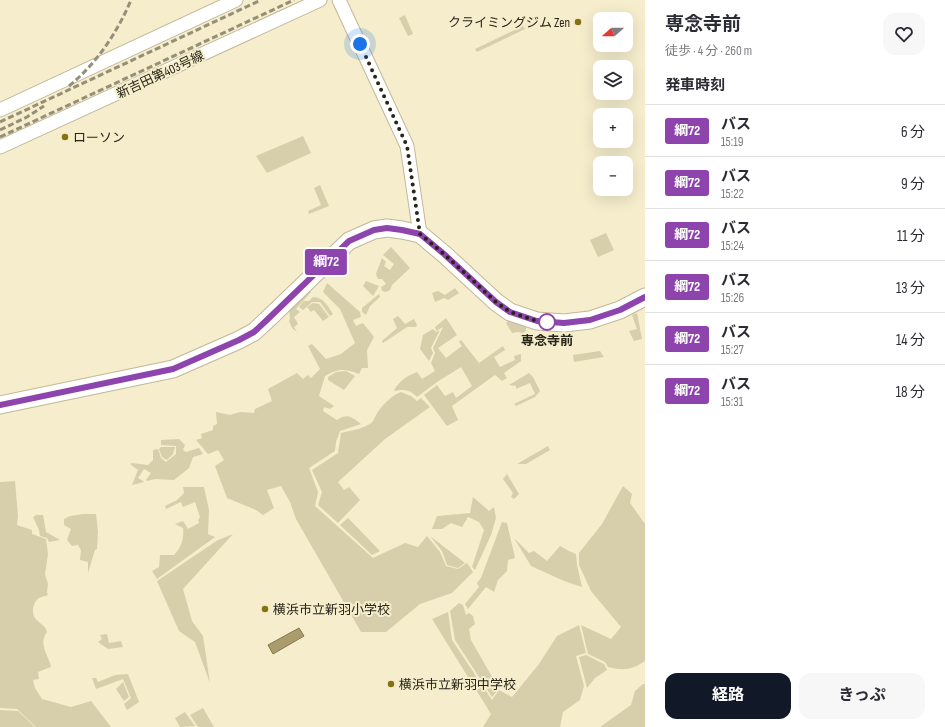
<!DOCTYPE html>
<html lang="ja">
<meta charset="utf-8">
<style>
body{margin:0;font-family:"Sofia Sans Condensed","Noto Sans JP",sans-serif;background:#f7f7f7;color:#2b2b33;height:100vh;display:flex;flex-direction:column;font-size:15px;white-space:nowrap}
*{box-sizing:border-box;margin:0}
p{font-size:13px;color:#7c7c81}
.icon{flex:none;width:22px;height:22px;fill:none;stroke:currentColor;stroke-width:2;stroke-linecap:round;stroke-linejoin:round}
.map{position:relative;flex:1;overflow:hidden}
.panel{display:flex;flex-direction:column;background:#fff;width:300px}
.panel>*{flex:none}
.badge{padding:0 8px;border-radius:3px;font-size:14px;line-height:26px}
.needle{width:26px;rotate:249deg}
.controls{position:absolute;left:593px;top:12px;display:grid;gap:8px}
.controls a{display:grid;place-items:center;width:40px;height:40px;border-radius:8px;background:#fff;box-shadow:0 4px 16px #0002;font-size:20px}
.you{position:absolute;width:20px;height:20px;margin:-10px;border:3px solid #fff;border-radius:50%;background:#1a73e8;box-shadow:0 0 0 6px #1a73e833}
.map>.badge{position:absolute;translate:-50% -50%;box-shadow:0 0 0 2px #fff}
h2{padding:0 20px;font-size:15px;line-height:36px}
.round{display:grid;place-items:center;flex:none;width:42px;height:42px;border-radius:12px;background:#f7f7f7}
.summary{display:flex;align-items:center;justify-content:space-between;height:68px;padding:0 20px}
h1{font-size:19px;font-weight:700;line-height:30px}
.primary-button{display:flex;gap:8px;margin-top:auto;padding:8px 20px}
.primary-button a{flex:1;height:46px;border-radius:12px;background:#111827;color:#fff;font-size:16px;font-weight:700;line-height:46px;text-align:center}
.primary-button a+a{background:#f7f7f7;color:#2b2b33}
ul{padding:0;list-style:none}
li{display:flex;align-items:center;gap:12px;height:52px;padding:0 20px;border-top:1px solid #e1e1e2}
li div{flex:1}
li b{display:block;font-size:15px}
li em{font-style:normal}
li .badge{min-width:44px;font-weight:700;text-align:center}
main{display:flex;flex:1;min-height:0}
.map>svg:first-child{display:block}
</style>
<main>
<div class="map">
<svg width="645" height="727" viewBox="0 0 645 727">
<rect width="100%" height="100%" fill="#f5edcc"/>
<g fill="#d7ceac">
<polygon points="405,15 413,34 408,36 399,18"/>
<polygon points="523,26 525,29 477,52 475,49"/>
<polygon points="303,136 311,153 267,173 256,156"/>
<polygon points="320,185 329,206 309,214 308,211 321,205 314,188"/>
<polygon points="606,233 614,250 598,257 590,240"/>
<polygon points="391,247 410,268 392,285 390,290 386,292 382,291 381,287 386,284 382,279 378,279 376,274 382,258 386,262 384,266 390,270 394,264 383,255"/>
<polygon points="366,281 379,286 373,296 363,286"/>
<path d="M327,283l33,29 1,5 -8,3 3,6 7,-3 11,14 -7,13 1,18h-6l-3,6c-15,-5 -20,-6 -34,2l-6,20 15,10 -4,3 -6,-2 -1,4 14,9c11,-7 14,-3 24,4l-21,7 -4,11 -1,9 -26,17 9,24 -3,14 58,52 32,-15 13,4 9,-11 13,16 6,14 12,3 9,-6 6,9 -21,21 -32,11 -34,28h-25l-65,-113 -6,-17 -9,-16 -14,4 7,18 -11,7 -7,-5 -29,-12 -12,-32 9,-6 -6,-10 -10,4 -12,-14 6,-2 -1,-4 12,-4v-4l4,-2 -1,-12 14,3 10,-3 14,1 1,-4 17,-8 -4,-12 29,-16 6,6 5,-4 3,3 9,-9 -12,-23 4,-2 14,15 15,-5 14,-11 -15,-34 -17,-17z"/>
<polygon points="455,288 459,293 448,300 444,298 435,302 432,293 438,291 445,295"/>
<polygon points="309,289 311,292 296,309 300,312 294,317 298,324 294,327 297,332 292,328 289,321 290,319 289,310"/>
<polygon points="379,294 380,297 370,306 366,315 362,312 362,308"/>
<path d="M313,297c11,0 15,10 20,17l-3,2 -10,-14h-8l-9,8 -4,-3 5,-6h5z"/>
<polygon points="313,303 319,304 329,317 323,321 314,310 311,312 307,307"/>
<polygon points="637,313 642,339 634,341 629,331 637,329 632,315"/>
<polygon points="398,316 405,324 414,319 417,325 416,327 407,327 383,343 382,341 397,328 393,319"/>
<path d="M446,318l11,17 -19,13 8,10 16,-12 -3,-4 2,-2 18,23 24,-17 2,4 -11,7 6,10 15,-7 -1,-4 7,-2v7l-17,12 3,5 -5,3 -7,-6 -43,31 6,14 -11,6 -23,-31 13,-10 8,11 8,-4 3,6 16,-12 -11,-19 -24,15 -20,15c-7,-7 -13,-8 -22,-6l-1,-1c7,-10 11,-13 23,-18l5,7 13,-8 -4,-8 4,-10 -2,-5 10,-21 -7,4 -1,-4z"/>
<polygon points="516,320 526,324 526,331 523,333 517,332 512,333 506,323 508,321"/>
<polygon points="433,329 436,332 440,330 431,348 433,353 429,361 420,349 423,335"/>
<polygon points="600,351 604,357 574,362 573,355"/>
<polygon points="346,371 355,376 344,390 328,380 328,377 336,372"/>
<polygon points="529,373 533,377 540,391 535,397 516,406 514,404 535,394 530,383 516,389 516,386 509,385"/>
<path d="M401,392l10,4 6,5 4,-3 9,9 -45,32 -47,43 6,8 5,-3 11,13 -22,23 -20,-18 4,-13 -10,-22 26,-17 3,-20c8,-2 27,-5 32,-12 1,-2 2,-4 3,-6 5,-9 16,-20 25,-23z"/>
<polygon points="179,439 185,445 183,450 186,452 199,448 203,454 193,457 189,468 174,480 155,479 147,481 146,480 151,473 144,469 138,478 143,481 144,482 132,485 138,470 130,464 132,463 148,465 153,460 153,450 158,449 161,458 166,462 176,454 176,446 161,445 161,440"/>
<polygon points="548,446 550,450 526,464 517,464"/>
<polygon points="161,447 175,447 173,454 167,460 162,457 159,449"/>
<polygon points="507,474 519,494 514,499 511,497 513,493 503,479"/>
<path d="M15,481l3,35 -1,9 15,5v4l14,5 2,15 -3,20 3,10 -1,8 1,3c-3,1 -7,2 -9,3 -6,4 -8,15 -4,20 4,6 10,6 12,14 -9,12 1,22 4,35l-13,5 1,7 -6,1 2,8 7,11 29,8 20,-6 20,26h-75l-19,-18 -17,-1v-226z"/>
<path d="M623,486l9,8 -2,9 15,21v137c-14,9 -20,10 -37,6l-3,-5 -17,-8 -7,-29 30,14 10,-12 -30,-36 -12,-26v-12l23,-29z"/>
<path d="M183,487h21l5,23 -1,24 7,3 -58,42 -5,-8 7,-4 1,-12h14c8,-8 10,-17 9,-27l-8,-4 8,-3 5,8 11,-6 -1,-3 2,-3 -5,-15 -12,5 -2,-5 -15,7 -1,-3 12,-6 7,-7z"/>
<polygon points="473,497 489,511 494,507 496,518 491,535 475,570 472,567 484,530 479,522 468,517 462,527 451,523 442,529 432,529 437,516 470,513"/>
<polygon points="83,514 96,514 98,532 97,549 95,550 88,573 88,562 80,560 81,550 78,545 72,546 67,540 71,529 64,525 64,519 70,516"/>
<polygon points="36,515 43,515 46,532 60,540 49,542 47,538 40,536 39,530 33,517"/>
<polygon points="348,518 380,551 372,555 340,525"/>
<polygon points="502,522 507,523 515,558 508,560 507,571 498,580 494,592 486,587 468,609 465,604 479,587 477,583 481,578"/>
<polygon points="233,534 183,589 192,621 203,636 210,683 195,642 179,631 157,581 218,540"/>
<polygon points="430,536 465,563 458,568 447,565 442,551"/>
<polygon points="514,538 529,553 534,551 547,561 560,546 569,551 576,554 577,565 582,587 564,581 531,566"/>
<polygon points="459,603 463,605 466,615 469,613 473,616 475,624 469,629 471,640 499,689 492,697 455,640 450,611"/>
<polygon points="448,612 452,640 492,700 499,690 512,697 539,664 557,636 579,625 586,653 576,656 584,686 580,700 563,712 560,727 483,727 491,714 432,619"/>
<polygon points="107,634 109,643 121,641 123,647 108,649 98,642 102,639 100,635"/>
<polygon points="586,655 604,664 607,670 595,678 587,688 579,657"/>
<polygon points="128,674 139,702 127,710 124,704 131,698 123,679 96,689 92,678 96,678 98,682 115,675"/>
<polygon points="123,682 129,697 124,701 116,689"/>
<polygon points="643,684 645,684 645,727 600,727 631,705 635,691"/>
<polygon points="203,708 214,727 198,727 190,715"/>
<polygon points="0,710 18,711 35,727 0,727"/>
<polygon points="185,712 195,726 180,727 175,718"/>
</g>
<polygon fill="#aa9d6b" stroke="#837952" points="299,628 304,636 273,654 268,645"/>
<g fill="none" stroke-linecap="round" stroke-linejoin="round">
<defs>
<g id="tertiary">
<polyline points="339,0 407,146 420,234"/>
<polyline points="0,110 236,0"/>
<polyline points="0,147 320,0"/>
</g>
<polyline id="primary" points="0,405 173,369 239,340 254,332 269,318 349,241 374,230 387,228 402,230 420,234 444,254 496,302 510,312 537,321 564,323 590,320 620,310 645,297"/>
</defs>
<use href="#tertiary" stroke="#c0b898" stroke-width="15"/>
<use href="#primary" stroke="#c0b898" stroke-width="19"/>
<use href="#tertiary" stroke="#fff" stroke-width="13"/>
<use href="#primary" stroke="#fff" stroke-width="17"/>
<g stroke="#958f78" stroke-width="3" stroke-dasharray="6 3" stroke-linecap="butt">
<path d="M69,86c28,-23 48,-53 62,-86"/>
<polyline points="0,122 261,0"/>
<polyline points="0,130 27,117 44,106"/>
<polyline points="0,137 294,0"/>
</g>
</g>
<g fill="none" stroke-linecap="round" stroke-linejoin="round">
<defs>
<polyline id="line" points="0,405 173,369 239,340 254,332 269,318 349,241 374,230 387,228 402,230 420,234 444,254 496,302 510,312 537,321 564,323 590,320 620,310 645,297"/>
</defs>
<use href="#line" stroke="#fff" stroke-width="9"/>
<use href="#line" stroke="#8e44ad" stroke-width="6"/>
<polyline stroke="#272418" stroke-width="4" stroke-dasharray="0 7.2" points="360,44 407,146 420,234 444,254 496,302 510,312 537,321 550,322 547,322"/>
</g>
<g fill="#867213" stroke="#f5edcc" stroke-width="1.5">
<circle cx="578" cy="22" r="4"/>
<circle cx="65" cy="137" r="4"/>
<circle cx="265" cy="609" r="4"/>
<circle cx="391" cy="684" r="4"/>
</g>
<circle fill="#fff" stroke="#8e44ad" stroke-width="2" cx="547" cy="322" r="8"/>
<g text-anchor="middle" stroke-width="4" stroke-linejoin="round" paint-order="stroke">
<g font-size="13" fill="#272418" stroke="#f5edcc" text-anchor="start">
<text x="570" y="27" text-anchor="end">クライミングジム Zen</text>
<text x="73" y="142">ローソン</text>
<text x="273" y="614">横浜市立新羽小学校</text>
<text x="399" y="689">横浜市立新羽中学校</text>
</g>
<g font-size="13" fill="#272418" stroke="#f5edcc">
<text transform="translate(160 74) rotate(-25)" y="5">新吉田第403号線</text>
</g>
<g font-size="13" font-weight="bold" fill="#272418" stroke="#f5edcc">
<text x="547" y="345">専念寺前</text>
</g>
</g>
</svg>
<div class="controls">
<a><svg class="needle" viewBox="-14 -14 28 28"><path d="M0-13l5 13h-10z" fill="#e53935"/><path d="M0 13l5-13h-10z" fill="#7c7c81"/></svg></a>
<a><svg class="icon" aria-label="layers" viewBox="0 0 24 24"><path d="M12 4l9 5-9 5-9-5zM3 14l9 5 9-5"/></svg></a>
<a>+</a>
<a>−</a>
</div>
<div class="you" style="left:360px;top:44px"></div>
<b class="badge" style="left:326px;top:262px;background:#8e44ad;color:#fff">綱72</b>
</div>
<section class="panel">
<div class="summary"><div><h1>専念寺前</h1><p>徒歩 · 4 分 · 260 m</p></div><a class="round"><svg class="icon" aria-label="heart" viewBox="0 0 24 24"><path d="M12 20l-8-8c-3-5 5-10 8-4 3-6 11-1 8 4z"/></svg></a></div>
<h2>発車時刻</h2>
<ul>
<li><span class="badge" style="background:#8e44ad;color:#fff">綱72</span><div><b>バス</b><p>15:19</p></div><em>6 分</em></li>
<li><span class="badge" style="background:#8e44ad;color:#fff">綱72</span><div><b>バス</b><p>15:22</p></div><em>9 分</em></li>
<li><span class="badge" style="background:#8e44ad;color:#fff">綱72</span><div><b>バス</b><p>15:24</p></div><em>11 分</em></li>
<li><span class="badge" style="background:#8e44ad;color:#fff">綱72</span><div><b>バス</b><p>15:26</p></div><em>13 分</em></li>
<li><span class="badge" style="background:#8e44ad;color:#fff">綱72</span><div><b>バス</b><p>15:27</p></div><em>14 分</em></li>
<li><span class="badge" style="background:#8e44ad;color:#fff">綱72</span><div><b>バス</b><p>15:31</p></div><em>18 分</em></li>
</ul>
<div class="primary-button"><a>経路</a><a>きっぷ</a></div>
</section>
</main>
